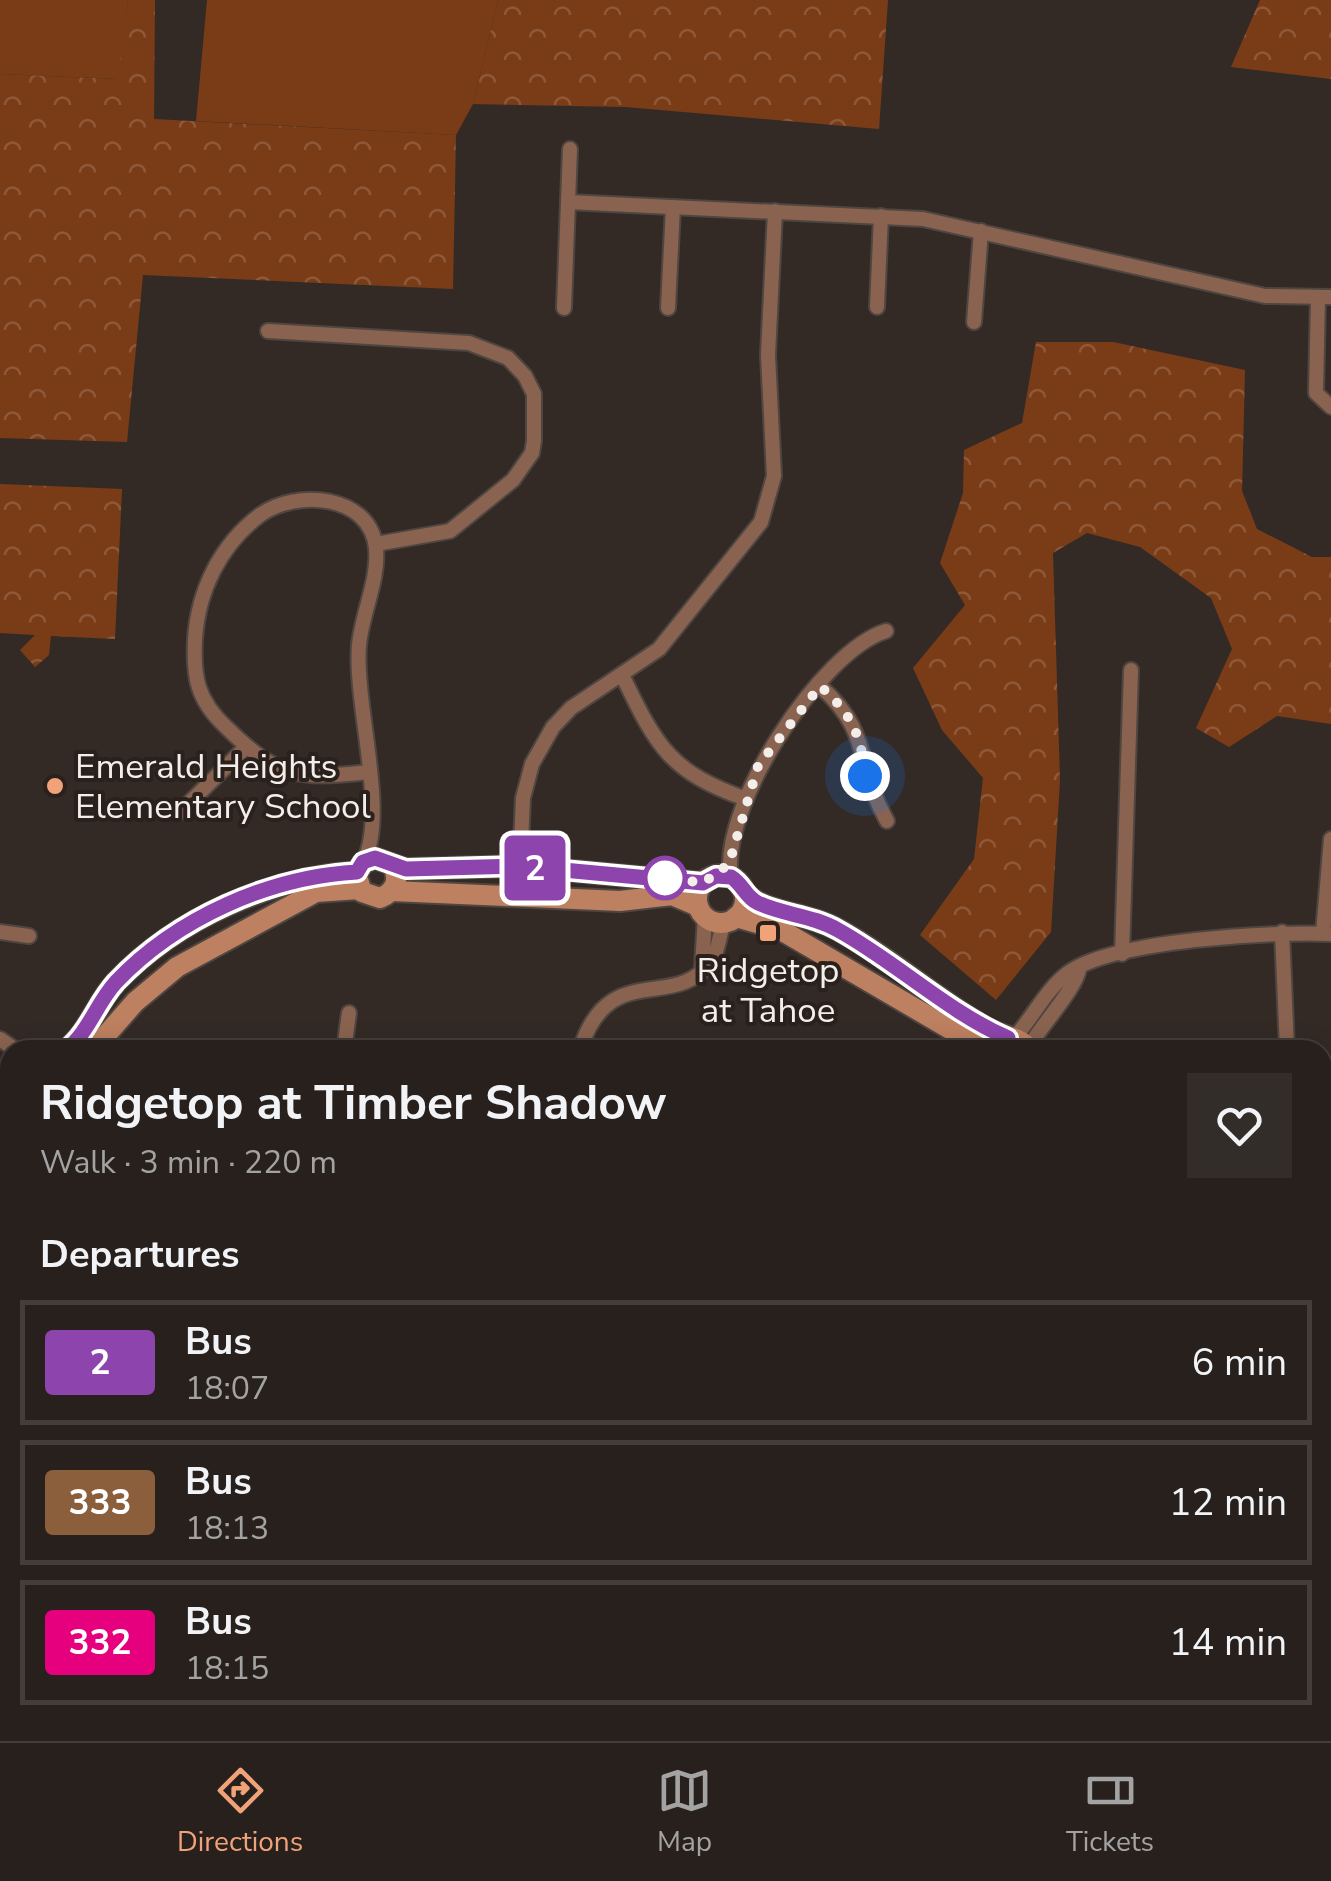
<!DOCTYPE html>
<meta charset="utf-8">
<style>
body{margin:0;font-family:"Nunito Sans",sans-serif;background:#332d29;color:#f1f3f6;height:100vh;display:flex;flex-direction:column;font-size:38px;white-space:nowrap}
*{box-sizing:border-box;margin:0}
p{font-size:32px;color:#a4a3a3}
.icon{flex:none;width:55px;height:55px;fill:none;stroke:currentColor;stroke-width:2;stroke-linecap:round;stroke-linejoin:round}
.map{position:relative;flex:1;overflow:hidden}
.panel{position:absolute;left:0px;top:1040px;width:1332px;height:702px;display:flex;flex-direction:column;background:#27201c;border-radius:30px 30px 0 0;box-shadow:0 5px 25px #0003,0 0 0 2px #433e3b}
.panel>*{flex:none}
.badge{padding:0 20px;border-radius:8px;font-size:35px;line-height:65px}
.you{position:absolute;width:50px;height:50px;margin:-25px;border:8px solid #fff;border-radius:50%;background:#1a73e8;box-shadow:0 0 0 15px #1a73e833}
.map>.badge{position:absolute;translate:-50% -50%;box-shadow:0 0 0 5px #fff}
h2{padding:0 40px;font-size:38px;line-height:90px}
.round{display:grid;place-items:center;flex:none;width:105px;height:105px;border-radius:0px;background:#332d29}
.overview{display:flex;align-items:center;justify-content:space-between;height:170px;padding:0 40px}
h1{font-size:48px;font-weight:700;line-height:75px}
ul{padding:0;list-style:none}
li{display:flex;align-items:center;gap:30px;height:125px;margin:0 20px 15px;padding:0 20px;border:5px solid #433e3b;border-radius:0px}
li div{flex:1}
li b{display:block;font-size:38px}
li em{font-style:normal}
li .badge{min-width:110px;font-weight:700;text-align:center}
.tabs{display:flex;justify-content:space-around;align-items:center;height:140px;border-top:2px solid #433e3b;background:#27201c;font-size:28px;color:#a4a3a3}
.tabs a{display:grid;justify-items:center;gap:5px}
.tabs .active{color:#f0a279}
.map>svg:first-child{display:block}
</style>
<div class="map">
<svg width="1331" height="1741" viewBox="0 0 1331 1741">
<defs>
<pattern id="forest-crowns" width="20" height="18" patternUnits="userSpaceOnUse" patternTransform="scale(2.5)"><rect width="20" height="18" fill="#7a3c17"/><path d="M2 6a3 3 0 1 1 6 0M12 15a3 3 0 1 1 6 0" fill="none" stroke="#8e5839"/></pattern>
</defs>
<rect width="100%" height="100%" fill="#342a25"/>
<g fill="#7a3c17">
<polygon points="0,0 128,0 119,79 0,74"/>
<polygon points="207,0 498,0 473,104 456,135 196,121"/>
</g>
<g fill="url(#forest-crowns)">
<polygon points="128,0 155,0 154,119 456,135 453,289 143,275 127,442 0,438 0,74 118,79"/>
<polygon points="498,0 888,0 879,129 626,107 473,104"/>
<polygon points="1260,0 1331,0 1331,79 1231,67"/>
<polygon points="1036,342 1113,342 1245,370 1242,491 1257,529 1312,557 1331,557 1331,724 1277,716 1229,747 1196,728 1232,649 1211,598 1140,547 1087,533 1053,553 1060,780 1051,932 996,1000 920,935 974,859 983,778 942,730 913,668 965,605 940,563 963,493 964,450 1022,423"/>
<polygon points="0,484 122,489 115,639 51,636 49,655 35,667 20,650 35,635 0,633"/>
</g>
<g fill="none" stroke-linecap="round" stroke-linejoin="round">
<defs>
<g id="minor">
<polyline points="568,202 923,219 1265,296 1331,297"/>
<polyline points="1318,297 1316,393 1331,407"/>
<polyline points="877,307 881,216"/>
<polyline points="564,308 570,149"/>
<polyline points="668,308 673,207"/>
<polyline points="974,322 981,231"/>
<polyline points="268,331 469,343 508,358 525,376 534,394 534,441 532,453 513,480 450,531 376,544"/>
<path d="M623,677c34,70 47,95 123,122"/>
<path d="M820,686c53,47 35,79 67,135"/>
<polyline points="180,812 246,747"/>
<path d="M363,863c26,-49 -9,-158 -4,-218 3,-32 20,-65 17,-97 -6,-54 -80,-59 -116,-33 -40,30 -62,76 -65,124 -2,38 2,61 31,88 51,50 72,53 142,45"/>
<polyline points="520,866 523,798 532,764 553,727 571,708 659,649 761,522 774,476 768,355 775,211"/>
<path d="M731,877c-12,-70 90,-226 155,-246"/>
<polyline points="0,932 29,936"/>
<polyline points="1282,932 1287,1050"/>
<polyline points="1323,933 1331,839"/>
<polyline points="1122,954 1131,670"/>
<polyline points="702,967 705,916"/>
<path d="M1014,1038c18,-19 32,-49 54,-65 45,-33 206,-42 263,-39"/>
<polyline points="0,1039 16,1050"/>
<path d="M1029,1047c11,-20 48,-60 50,-78"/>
<polyline points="344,1050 349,1013"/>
<path d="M580,1050c29,-93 95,-36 132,-90 7,-10 7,-26 12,-37"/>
<polyline points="0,1234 10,1220"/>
<polyline points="0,1296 10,1305"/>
<polyline points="1322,1317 1331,1321"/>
<polyline points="1322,1432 1331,1421"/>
<polyline points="0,1448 10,1449"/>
<polyline points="0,1577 10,1586"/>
<polyline points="0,1719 10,1705"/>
<polyline points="17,1732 28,1741"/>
<polyline points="216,1732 234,1741"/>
<polyline points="975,1732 1081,1741"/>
<polyline points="849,1741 861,1732"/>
</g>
<g id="secondary">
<path d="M393,866c7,14 2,26 -13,32l-18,-6 -6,-18 7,-11 12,-5 30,11 115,-3 183,17"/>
<circle cx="721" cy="899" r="24"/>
<polyline points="392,891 620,901 672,895 698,906"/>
<path d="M745,894c24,20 63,19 92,35 52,28 96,68 147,98 15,10 36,8 46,23"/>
<polyline points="736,917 781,930 986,1050"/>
<path d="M66,1050c23,-18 30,-46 50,-68 61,-64 154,-104 241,-110"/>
<polyline points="93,1050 135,1002 177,967 316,892 359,889"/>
<polyline points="0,1133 10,1121"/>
<polyline points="0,1163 10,1147"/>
<polyline points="1322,1243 1331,1247"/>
<polyline points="1322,1275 1331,1280"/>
</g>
</defs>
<use href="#minor" stroke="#4f4541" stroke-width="18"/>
<use href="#secondary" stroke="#4f4541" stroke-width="24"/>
<use href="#minor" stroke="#89634f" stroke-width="14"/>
<use href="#secondary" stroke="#bd8060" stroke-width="20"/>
</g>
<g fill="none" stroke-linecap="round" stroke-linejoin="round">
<defs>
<path id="line" d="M66,1050c23,-18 30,-46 50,-68 61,-64 153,-105 241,-110l6,-10 12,-4 31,11 114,-3 183,17 13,-7 15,1c12,7 14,20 27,26 25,12 54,12 80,27 58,32 110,82 170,108l-14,12"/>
</defs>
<use href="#line" stroke="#fff" stroke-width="22"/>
<use href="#line" stroke="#8e44ad" stroke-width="15"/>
<path stroke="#f4eeeb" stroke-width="10" stroke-dasharray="0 18" d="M665,878l-13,-2 51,7 26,-19 29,-98 62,-80c30,26 42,49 45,90"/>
</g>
<g fill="#f0a279" stroke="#2a201c" stroke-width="4">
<circle cx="55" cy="786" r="10"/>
<rect x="758" y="923" width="20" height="20" rx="5"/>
</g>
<circle fill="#fff" stroke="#8e44ad" stroke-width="5" cx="665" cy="878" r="20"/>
<g text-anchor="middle" stroke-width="8" stroke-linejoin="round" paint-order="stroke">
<g font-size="35" fill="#f4eeeb" stroke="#2a201c" text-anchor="start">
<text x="75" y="778">Emerald Heights<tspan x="75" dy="40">Elementary School</tspan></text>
<text x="768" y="982" text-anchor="middle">Ridgetop<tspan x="768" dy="40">at Tahoe</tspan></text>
</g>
</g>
</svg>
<div class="you" style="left:865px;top:776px"></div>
<b class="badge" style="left:535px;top:868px;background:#8e44ad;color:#fff">2</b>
<section class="panel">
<div class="overview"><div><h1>Ridgetop at Timber Shadow</h1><p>Walk · 3 min · 220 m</p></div><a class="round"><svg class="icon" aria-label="heart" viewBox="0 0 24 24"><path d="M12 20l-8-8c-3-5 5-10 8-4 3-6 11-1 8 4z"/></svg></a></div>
<h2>Departures</h2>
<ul>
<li><span class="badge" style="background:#8e44ad;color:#fff">2</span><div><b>Bus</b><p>18:07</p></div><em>6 min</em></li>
<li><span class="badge" style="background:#8b5e3c;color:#fff">333</span><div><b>Bus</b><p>18:13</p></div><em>12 min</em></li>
<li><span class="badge" style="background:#e6007e;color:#fff">332</span><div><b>Bus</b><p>18:15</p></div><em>14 min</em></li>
</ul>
</section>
</div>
<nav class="tabs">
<a class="active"><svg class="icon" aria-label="directions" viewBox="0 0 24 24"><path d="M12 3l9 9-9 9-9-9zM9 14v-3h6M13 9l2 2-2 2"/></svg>Directions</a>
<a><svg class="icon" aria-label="map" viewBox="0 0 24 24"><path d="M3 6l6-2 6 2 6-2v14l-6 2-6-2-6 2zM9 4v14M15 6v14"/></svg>Map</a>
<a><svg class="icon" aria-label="tickets" viewBox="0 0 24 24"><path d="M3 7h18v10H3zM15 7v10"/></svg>Tickets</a>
</nav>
